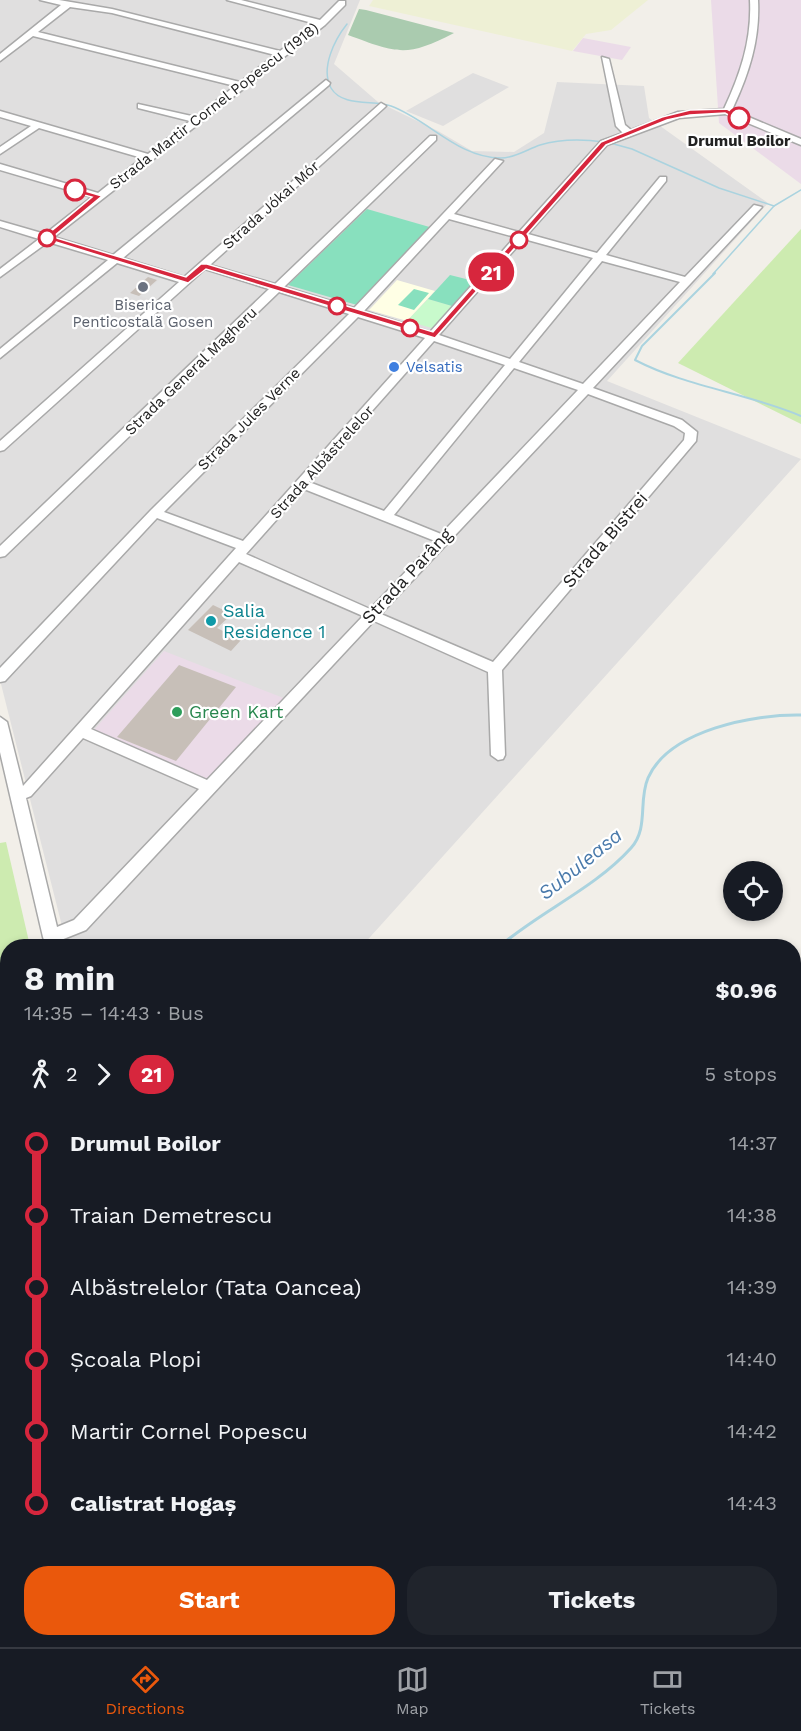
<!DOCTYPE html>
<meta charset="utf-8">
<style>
body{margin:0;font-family:"Work Sans",sans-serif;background:#20242c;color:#f1f3f6;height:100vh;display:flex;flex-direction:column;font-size:22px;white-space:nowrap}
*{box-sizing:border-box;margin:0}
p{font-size:20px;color:#9ea1a6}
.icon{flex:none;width:33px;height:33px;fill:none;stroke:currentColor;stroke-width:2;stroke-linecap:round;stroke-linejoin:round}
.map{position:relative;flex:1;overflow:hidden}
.panel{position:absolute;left:0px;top:939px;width:801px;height:708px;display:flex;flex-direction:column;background:#171b24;border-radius:24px 24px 0 0;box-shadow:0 3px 9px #0003}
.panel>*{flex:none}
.badge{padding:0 12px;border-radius:20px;font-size:21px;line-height:39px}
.buttons{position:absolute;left:723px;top:861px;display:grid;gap:12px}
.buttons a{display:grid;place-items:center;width:60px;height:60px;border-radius:50%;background:#171b24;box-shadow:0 3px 9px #0003;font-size:30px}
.map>.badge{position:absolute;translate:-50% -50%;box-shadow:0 0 0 3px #fff}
.legs{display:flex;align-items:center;gap:9px;height:66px;padding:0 24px;font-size:20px}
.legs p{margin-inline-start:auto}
.head{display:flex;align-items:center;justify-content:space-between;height:102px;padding:0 24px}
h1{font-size:33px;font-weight:700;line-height:45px}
.cta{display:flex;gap:12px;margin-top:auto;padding:12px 24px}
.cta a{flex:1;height:69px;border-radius:24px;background:#ea580c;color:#fff;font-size:24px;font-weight:700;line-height:69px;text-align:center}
.cta a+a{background:#20242c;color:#f1f3f6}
ul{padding:0 24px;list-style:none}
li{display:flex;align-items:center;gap:21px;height:72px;font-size:22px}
li i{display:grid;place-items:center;width:9px;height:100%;margin:0 8px;background:currentColor}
li i::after{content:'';width:15px;height:15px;margin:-8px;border:4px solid;border-radius:50%;background:#171b24}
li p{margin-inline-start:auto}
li:first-child i{background:linear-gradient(#0000 50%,currentColor 0)}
li:last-child i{background:linear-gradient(currentColor 50%,#0000 0)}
.dock{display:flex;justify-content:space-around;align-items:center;height:84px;border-top:2px solid #363941;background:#171b24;font-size:16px;color:#9ea1a6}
.dock a{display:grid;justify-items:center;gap:3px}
.dock .active{color:#ea580c}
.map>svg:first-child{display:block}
</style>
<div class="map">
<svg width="801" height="1647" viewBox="0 0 801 1647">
<rect width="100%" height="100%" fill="#f2efe9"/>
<g fill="#e0dfdf">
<polygon points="0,0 360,0 334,64 378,102 438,131 472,151 514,152 544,133 557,82 644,86 649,118 768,203 607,381 801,459 362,946 67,946 0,680"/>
<polygon points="473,73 509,87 443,126 406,111"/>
</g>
<g fill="#ebdbe8">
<polygon points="711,0 801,0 801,184 719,123"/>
<polygon points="583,38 631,47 622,60 573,51"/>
<polygon points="164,651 286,699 210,781 93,731"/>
<polygon points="72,1640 443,1640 445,1647 65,1647 63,1642"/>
</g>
<polygon fill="#ffffe5" points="397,280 435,291 407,321 369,310"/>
<polygon fill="#eef0d5" points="373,0 648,0 611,30 586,34 572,51 369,6"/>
<g fill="#cdebb0">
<polygon points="801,229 801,424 678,363"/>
<polygon points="6,842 30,946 8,946 7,1275 0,1238 0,843"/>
</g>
<path fill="#aacbaf" d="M359,9l7,1 88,23c-48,25 -57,20 -106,2z"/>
<polygon fill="#c8facc" points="428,299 452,306 432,328 407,321"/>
<g fill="#88e0be">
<polygon points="367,209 433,228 357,305 288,285"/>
<polygon points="450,275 474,281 452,306 428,299"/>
<polygon points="414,289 429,293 414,310 398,305"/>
<polygon points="794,1014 801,1017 801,1114 794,1116"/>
</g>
<polygon fill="#e2e2e2" points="161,278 176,283 155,301 140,296"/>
<polygon fill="#aad3df" points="0,1316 8,1370 8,1640 70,1640 73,1647 0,1647"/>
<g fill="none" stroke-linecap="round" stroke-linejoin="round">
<g stroke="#aad3df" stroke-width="1.5">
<path d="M347,24c-12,15 -27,44 -16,64 11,19 42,12 60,18 38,14 67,52 110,52 14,0 27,-9 39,-13 20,-6 43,-6 64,-3"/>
<polyline points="610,143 632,149 719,188 774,206"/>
<polyline points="713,274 774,206 801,190"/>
</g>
<path stroke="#aad3df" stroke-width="2" d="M715,273l-73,73 -7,14c52,27 112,33 166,56"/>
<path stroke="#aad3df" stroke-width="3" d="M500,946c41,-35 95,-58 131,-98 18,-20 7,-47 17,-70 21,-48 106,-64 153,-63"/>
<polyline stroke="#aad3df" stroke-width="4" points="753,1640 756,1647"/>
</g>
<g fill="#c7bfb8">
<polygon points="148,277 157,280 139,296 130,293"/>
<polygon points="213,605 232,614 217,628 241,640 231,651 188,630"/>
<polygon points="179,665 236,687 176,761 117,737"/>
</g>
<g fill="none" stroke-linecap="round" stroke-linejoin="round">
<defs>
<g id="minor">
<path d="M40,0h19l53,9 168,42 36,-27 -89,-24h14l79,20 19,-19h6v4l-20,20 -271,212 59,18 213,-175 4,3 -1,2 -206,173 61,19 197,-174 5,3 -2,2 -174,157 65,19 155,-148h6v4l-152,147 70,21 141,-149 8,2 -49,53 65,18 82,-91 22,-8 -7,-7 -14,-69 7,2 16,66 6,5 47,-18 46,-3c17,-36 28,-70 26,-109h8c2,40 -9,74 -26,110l69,29v6l-75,-31 -47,4 -72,27 -79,89 69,19 63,-76h6v4l-60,74 79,22 69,-72 8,2 -169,181 89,32 15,12 -1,9 -194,229 3,85 -2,4 -5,1 -7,-5 -3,-83 -114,-51 -288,309 -25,10 1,6h-16l-3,-9 -43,-185v-35l7,5 16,64 213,-238 -79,-30 -152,163 -5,1v-14l151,-158 198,-196 -70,-22 -274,264 -5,1v-11l269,-257 -64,-20 -201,181 -4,1v-10l179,-159 -62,-19 -117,95v-9l108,-89 -60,-18 -48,35v-8l39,-30 -39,-12v-6l45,13 47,-37 -92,-27v-6l98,29 44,-35 -103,-30 -39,26v-7l31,-21 -31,-9v-6l148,43 42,-33 -52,-13v-4l58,13 39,-31 -202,-50 -33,25v-7l61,-49zM70,7l42,6 163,42 -35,27 -202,-50zM449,219l66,18 -85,95 -66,-21zM524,239l69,19 -83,101 -71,-24zM602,261l78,21 -97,102 -64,-22zM358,317l67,21 -182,203 -79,-29zM434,341l71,24 -121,146 -75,-29zM514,368l64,22 -137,144 -47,-19zM588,394l86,32 11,7 -1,7 -191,222 -112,-48zM304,489l131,52 -65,68 -124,-55zM239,562l124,54 -156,164 -116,-51zM83,738l116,51 -125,131 -17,7 -31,-129 5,-2z"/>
<polygon points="709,1640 731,1640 734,1647 712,1647"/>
</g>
</defs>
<use href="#minor" stroke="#a9a9a9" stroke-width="3"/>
<use href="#minor" fill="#fff" fill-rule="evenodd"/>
</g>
<polygon fill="#d7263d" stroke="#fff" stroke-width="1.5" points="727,109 743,118 737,120 725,113 690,115 667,120 606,145 435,338 206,269 188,283 43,238 92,197 73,192 75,188 102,196 53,237 186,277 201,264 207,264 433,332 601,142 662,117 690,110"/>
<g fill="#fff" stroke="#d7263d" stroke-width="3">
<circle cx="739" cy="118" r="10"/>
<circle cx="75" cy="190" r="10"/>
<circle cx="47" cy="238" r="8"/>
<circle cx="519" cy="240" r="8"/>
<circle cx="337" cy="306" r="8"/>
<circle cx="410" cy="328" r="8"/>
</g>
<circle fill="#6b7280" stroke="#fff" stroke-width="2" cx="143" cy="287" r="6"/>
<circle fill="#3f7fe0" stroke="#fff" stroke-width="2" cx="394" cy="367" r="6"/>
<circle fill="#0f9aa8" stroke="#fff" stroke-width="2" cx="211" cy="621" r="6"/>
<circle fill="#2e9e5b" stroke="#fff" stroke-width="2" cx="177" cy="712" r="6"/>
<g text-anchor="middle" stroke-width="4.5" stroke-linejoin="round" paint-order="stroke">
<g font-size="15" fill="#222" stroke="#fff">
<text transform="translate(214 106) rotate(-38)" y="5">Strada Martir Cornel Popescu (1918)</text>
<text transform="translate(271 205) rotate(-42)" y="5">Strada Jókai Mór</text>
<text transform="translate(191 371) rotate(-44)" y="5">Strada General Magheru</text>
<text transform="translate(249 419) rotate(-45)" y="5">Strada Jules Verne</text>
<text transform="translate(322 462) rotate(-48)" y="5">Strada Albăstrelelor</text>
</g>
<g font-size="15" font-weight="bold" fill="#222" stroke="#fff">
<text x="739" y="146">Drumul Boilor</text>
</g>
<g font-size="15" fill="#5b616d" stroke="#fff">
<text x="143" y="310">Biserica<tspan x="143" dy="17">Penticostală Gosen</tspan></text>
</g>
<g font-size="15" fill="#366cbe" stroke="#fff" text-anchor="start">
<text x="406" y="372">Velsatis</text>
</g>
<g font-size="18" fill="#222" stroke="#fff">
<text transform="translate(605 540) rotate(-49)" y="6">Strada Bistrei</text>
<text transform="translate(407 576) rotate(-47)" y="6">Strada Parâng</text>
</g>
<g font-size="18" fill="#0d838f" stroke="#fff" text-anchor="start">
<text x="223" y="617">Salia<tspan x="223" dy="21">Residence 1</tspan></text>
</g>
<g font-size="18" fill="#27864d" stroke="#fff" text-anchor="start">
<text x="189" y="718">Green Kart</text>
</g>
<g font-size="20" font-style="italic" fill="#4a7aab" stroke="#fff">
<text transform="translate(580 864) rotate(-39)" y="7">Subuleasa</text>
</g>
</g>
</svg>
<div class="buttons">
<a><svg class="icon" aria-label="locate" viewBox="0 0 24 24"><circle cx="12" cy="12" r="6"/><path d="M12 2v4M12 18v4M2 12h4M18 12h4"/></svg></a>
</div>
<b class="badge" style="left:491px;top:272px;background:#d7263d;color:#fff">21</b>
<section class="panel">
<div class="head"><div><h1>8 min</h1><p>14:35 – 14:43 · Bus</p></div><b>$0.96</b></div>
<div class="legs"><svg class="icon" aria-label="walk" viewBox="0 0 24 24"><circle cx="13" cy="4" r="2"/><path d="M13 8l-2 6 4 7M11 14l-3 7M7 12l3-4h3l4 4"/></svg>2<svg class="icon" aria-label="forward" viewBox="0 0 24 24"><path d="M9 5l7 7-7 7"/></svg><b class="badge" style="background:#d7263d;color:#fff">21</b><p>5 stops</p></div>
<ul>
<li><i style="color:#d7263d"></i><b>Drumul Boilor</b><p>14:37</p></li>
<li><i style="color:#d7263d"></i><span>Traian Demetrescu</span><p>14:38</p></li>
<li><i style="color:#d7263d"></i><span>Albăstrelelor (Tata Oancea)</span><p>14:39</p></li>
<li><i style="color:#d7263d"></i><span>Școala Plopi</span><p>14:40</p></li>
<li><i style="color:#d7263d"></i><span>Martir Cornel Popescu</span><p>14:42</p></li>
<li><i style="color:#d7263d"></i><b>Calistrat Hogaș</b><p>14:43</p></li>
</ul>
<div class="cta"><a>Start</a><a>Tickets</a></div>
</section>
</div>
<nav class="dock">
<a class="active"><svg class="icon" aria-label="directions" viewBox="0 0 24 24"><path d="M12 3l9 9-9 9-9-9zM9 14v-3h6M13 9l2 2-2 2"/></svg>Directions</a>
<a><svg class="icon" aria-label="map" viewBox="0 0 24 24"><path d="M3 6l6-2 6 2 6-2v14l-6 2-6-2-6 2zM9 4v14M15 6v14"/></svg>Map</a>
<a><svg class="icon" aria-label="tickets" viewBox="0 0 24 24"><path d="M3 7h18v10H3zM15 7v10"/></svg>Tickets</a>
</nav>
